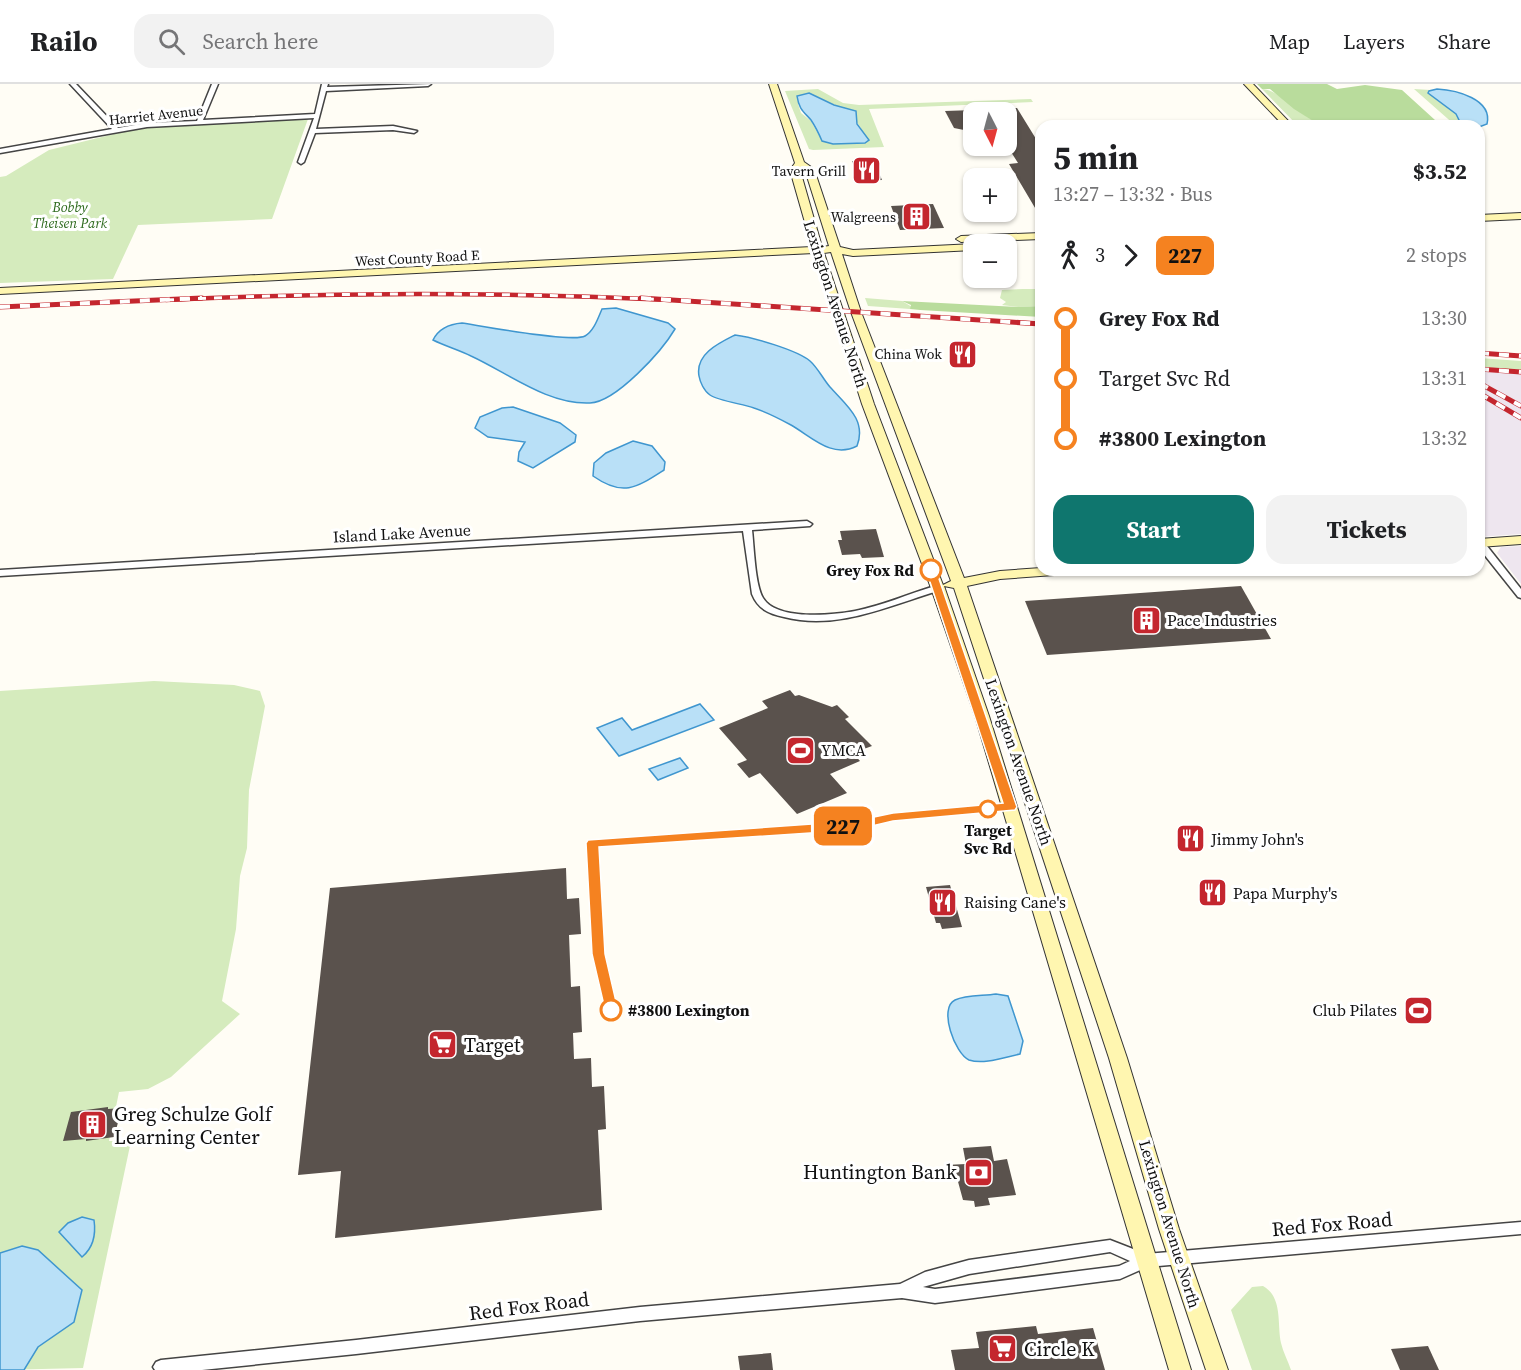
<!DOCTYPE html>
<meta charset="utf-8">
<style>
body{margin:0;font-family:"Source Serif 4",serif;background:#f2f2f2;color:#202124;height:100vh;display:flex;flex-direction:column;font-size:22px;white-space:nowrap}
*{box-sizing:border-box;margin:0}
p{font-size:20px;color:#757577}
.icon{flex:none;width:33px;height:33px;fill:none;stroke:currentColor;stroke-width:2;stroke-linecap:round;stroke-linejoin:round}
.map{position:relative;flex:1;overflow:hidden}
.side{position:absolute;left:1035px;top:36px;width:450px;height:456px;display:flex;flex-direction:column;background:#fff;border-radius:18px;box-shadow:0 2px 4px #0004}
.side>*{flex:none}
.badge{padding:0 12px;border-radius:9px;font-size:21px;line-height:39px}
.needle{width:39px;rotate:174deg}
.tools{position:absolute;left:963px;top:18px;display:grid;gap:12px}
.tools a{display:grid;place-items:center;width:54px;height:54px;border-radius:12px;background:#fff;box-shadow:0 2px 4px #0004;font-size:30px}
.map>.badge{position:absolute;translate:-50% -50%;box-shadow:0 0 0 3px #fff}
.legs{display:flex;align-items:center;gap:9px;height:66px;padding:0 18px;font-size:20px}
.legs p{margin-inline-start:auto}
.summary{display:flex;align-items:center;justify-content:space-between;height:102px;padding:0 18px}
h1{font-size:33px;font-weight:700;line-height:45px}
.action{display:flex;gap:12px;margin-top:auto;padding:12px 18px}
.action a{flex:1;height:69px;border-radius:18px;background:#0f766e;color:#fff;font-size:24px;font-weight:700;line-height:69px;text-align:center}
.action a+a{background:#f2f2f2;color:#202124}
ul{padding:0 18px;list-style:none}
li{display:flex;align-items:center;gap:21px;height:60px;font-size:22px}
li i{display:grid;place-items:center;width:9px;height:100%;margin:0 8px;background:currentColor}
li i::after{content:'';width:15px;height:15px;margin:-8px;border:4px solid;border-radius:50%;background:#fff}
li p{margin-inline-start:auto}
li:first-child i{background:linear-gradient(#0000 50%,currentColor 0)}
li:last-child i{background:linear-gradient(currentColor 50%,#0000 0)}
header{display:flex;align-items:center;gap:36px;box-sizing:border-box;height:84px;padding:0 30px;background:#fff;border-bottom:2px solid #e0e0e0}
header strong{font-size:28px}
nav{display:flex;gap:33px;margin-inline-start:auto;font-size:21px}
.search{width:420px;height:54px;background:#f2f2f2;display:flex;align-items:center;gap:15px;box-sizing:border-box;padding:0 21px;border-radius:18px;color:#757577;font-size:22px}
.map>svg:first-child{display:block}
</style>
<header>
<strong>Railo</strong>
<div class="search"><svg class="icon" aria-label="search" viewBox="0 0 24 24"><circle cx="10" cy="10" r="6"/><path d="M15 15l6 6"/></svg>Search here</div>
<nav><a>Map</a><a>Layers</a><a>Share</a></nav>
</header>
<div class="map">
<svg width="1521" height="1286" viewBox="0 0 1521 1286">
<rect width="100%" height="100%" fill="#fffdf5"/>
<g fill="#eee6ef">
<polygon points="1479,283 1521,286 1521,450 1479,453"/>
<polygon points="1521,462 1521,500 1497,469 1501,463"/>
</g>
<g fill="#d5ebbd" fill-rule="evenodd">
<path d="M818,5l25,14 16,2 172,-6 2,3 -164,7 15,38 -71,3 -4,-1 -24,-58zM814,11l20,10 21,6 1,10 5,7 -39,13 -11,-20 -10,-8 -3,-9z"/>
<path d="M1262,5c17,0 42,30 61,37h-25z"/>
<polygon points="1414,5 1431,6 1429,10 1456,30 1462,42 1456,42"/>
<polygon points="308,35 272,135 138,141 113,195 0,199 0,93 6,92 49,66 114,50 154,42"/>
<polygon points="1023,205 1041,205 1041,222 1018,223 1002,221 1006,218 1000,214 1002,206"/>
<polygon points="865,214 902,217 912,223 910,225 868,222"/>
<polygon points="1479,274 1521,277 1521,286 1479,283"/>
<polygon points="154,597 234,601 260,607 265,622 249,706 247,764 240,792 236,845 222,917 240,930 171,993 148,1005 119,1008 109,1057 131,1057 83,1284 0,1286 0,607"/>
<path d="M1263,1202c20,11 14,38 18,57 2,9 7,18 10,27h-39l-21,-60 21,-23z"/>
</g>
<g fill="#b9dc9c">
<polygon points="1257,0 1327,0 1337,5 1365,1 1402,6 1435,36 1428,42 1321,42 1294,25 1270,5 1262,5"/>
<polygon points="902,217 1018,223 1041,222 1041,233 920,226 910,225 911,221"/>
</g>
<g fill="#b9e0f7" stroke="#3f96cf" stroke-width="1.5">
<path d="M1437,5c19,1 56,10 50,35l-8,3 -17,-1 -6,-12 -28,-21 1,-2z"/>
<path d="M809,9l25,12 22,6 1,13 12,16 -4,3 -32,1 -11,-3c-3,-7 -7,-15 -11,-21 -8,-9 -12,-11 -14,-24z"/>
<path d="M616,224l52,15 7,6c-13,22 -59,73 -85,74 -42,2 -82,-30 -119,-47 -12,-6 -26,-10 -38,-16 6,-12 16,-16 29,-17 20,3 111,20 123,13 9,-5 13,-18 17,-27z"/>
<path d="M735,251c17,2 62,15 75,26 8,7 13,18 20,26 16,18 37,33 27,59 -25,13 -45,-9 -66,-21 -11,-6 -25,-13 -37,-17 -11,-4 -35,-7 -44,-13 -6,-4 -10,-13 -11,-19 -4,-22 20,-33 36,-41z"/>
<polygon points="513,323 560,339 576,351 575,358 533,384 518,377 519,368 525,358 488,353 475,344 480,333 502,324"/>
<path d="M633,357l19,5 13,16 -1,8c-28,18 -41,27 -71,6l1,-13 12,-10z"/>
<polygon points="700,620 714,636 619,672 597,644 622,634 632,646"/>
<polygon points="680,674 688,684 658,696 649,685"/>
<path d="M996,910l12,2 15,45 -3,13c-15,3 -36,11 -51,6 -14,-6 -31,-52 -14,-60 11,-5 29,-4 41,-6z"/>
<path d="M82,1133l12,3c2,14 -1,28 -12,37l-23,-25 9,-9z"/>
<polygon points="22,1162 38,1166 82,1206 74,1238 38,1263 24,1286 0,1286 0,1169"/>
</g>
<g fill="#5a524d">
<polygon points="1006,24 1017,24 1041,63 1041,134 1009,80 1018,79 1006,60"/>
<polygon points="974,26 974,48 954,44 945,27"/>
<polygon points="852,77 874,77 882,96 859,97"/>
<polygon points="933,120 944,144 900,146 891,122"/>
<polygon points="876,445 884,473 862,474 860,470 842,471 838,456 842,456 840,447"/>
<polygon points="1241,502 1271,555 1047,571 1025,517"/>
<polygon points="790,606 795,612 799,611 832,623 837,621 849,633 845,635 872,662 853,669 860,677 830,690 847,709 797,730 760,689 749,694 737,680 747,676 719,644 768,624 762,617"/>
<polygon points="566,784 567,815 579,814 581,850 569,851 571,903 580,902 582,948 573,949 574,975 591,974 592,1003 604,1002 606,1045 598,1046 602,1126 335,1154 341,1087 298,1091 330,804"/>
<polygon points="950,801 962,843 942,845 940,839 936,839 926,803"/>
<polygon points="108,1023 108,1025 122,1024 114,1053 86,1057 86,1055 63,1057 71,1028"/>
<polygon points="991,1062 994,1077 1007,1075 1016,1111 988,1114 990,1121 975,1123 974,1117 963,1116 957,1094 948,1095 945,1081 966,1080 963,1064"/>
<polygon points="1036,1242 1038,1250 1093,1244 1105,1286 955,1286 951,1266 979,1264 976,1248"/>
<polygon points="1428,1262 1439,1286 1400,1286 1391,1265"/>
<polygon points="771,1269 773,1286 740,1286 738,1272"/>
</g>
<g fill="none" stroke-linecap="round" stroke-linejoin="round">
<defs>
<g id="street">
<polygon points="70,0 76,0 118,44 147,39 197,37 212,0 218,0 203,36 315,30 322,0 328,0 327,3 431,0 428,2 326,7 316,45 393,42 417,47 414,49 393,46 315,49 304,78 301,80 298,78 314,34 147,43 0,69 0,65 112,45"/>
<path d="M807,437l5,3 -2,2 -58,4c2,17 3,55 11,68 14,23 70,17 92,13 27,-5 53,-17 80,-25l3,-1 5,3 -2,2c-51,15 -103,41 -157,27 -15,-3 -26,-8 -32,-23l-9,-63 -743,45v-6z"/>
<polygon points="1479,457 1483,457 1521,505 1521,514 1518,513 1479,464"/>
<path d="M1521,1138v12l-374,33 -27,12 -185,24 -33,-5 -262,23 -284,33 -154,16h-47l-2,-3 3,-5 5,-2 195,-20 284,-33 260,-23 25,-12 44,-12 141,-20 36,14zM1110,1168l20,9 -11,5 -184,23 -12,-2 46,-13z"/>
</g>
<g id="secondary">
<path d="M769,0h8l27,78 10,7 26,78 13,3 121,-6h2h-2v6l-121,6 -11,-2 19,58 103,266 36,-7 41,-3v2h34l-7,4 -68,5 -33,7 160,472 52,171 49,141h-22l-47,-141 -50,-171 -155,-470 -10,-2 45,130 202,654h-22l-194,-654 -44,-128 -69,-184 -48,-151 -814,41v-6l812,-41 -22,-77 5,-7zM801,84l4,2 24,76 -7,1 -22,-77zM831,168l20,60 100,269 -8,4 -69,-181 -50,-151z"/>
<polygon points="1244,0 1253,0 1293,42 1284,42"/>
<polygon points="1521,129 1521,135 1479,137 1479,131"/>
<polygon points="1041,149 1041,155 961,158 956,155 961,152"/>
<polygon points="1521,452 1521,460 1479,463 1479,455"/>
</g>
</defs>
<use href="#street" stroke="#444" stroke-width="3"/>
<use href="#secondary" stroke="#333" stroke-width="2"/>
<use href="#street" fill="#fff" fill-rule="evenodd"/>
<use href="#secondary" fill="#fff6b0" fill-rule="evenodd"/>
<defs>
<path id="rail-far1" d="M166,216c169,-8 337,-8 505,0"/>
<g id="rail">
<polyline points="641,214 1041,240"/>
<polyline points="0,223 202,214"/>
<polyline points="1479,269 1521,272"/>
<polyline points="1479,285 1521,288"/>
<polyline points="1479,299 1521,322"/>
<polyline points="1479,309 1521,334"/>
</g>
</defs>
<use href="#rail-far1" stroke="#c4262e" stroke-width="4.5"/>
<use href="#rail" stroke="#c4262e" stroke-width="5"/>
<use href="#rail-far1" stroke="#fff" stroke-width="3" stroke-dasharray="8" stroke-linecap="butt"/>
<use href="#rail" stroke="#fff" stroke-width="4" stroke-dasharray="10" stroke-linecap="butt"/>
</g>
<polygon fill="#f58220" stroke="#fff" stroke-width="1.5" points="931,483 936,486 1017,723 1015,726 893,737 855,746 599,763 605,870 618,926 611,931 606,930 592,870 586,759 588,756 855,737 893,729 1003,719 926,486"/>
<defs>
<symbol id="restaurant-square" viewBox="-11 -11 22 22"><rect x="-9" y="-9" width="18" height="18" rx="4" fill="#c4262e" stroke="#fff"/><path d="M-5-6h1v4h1v-4h1v4h1v-4h1v5L-1.5 .5V6h-2V.5L-5-1ZM5-6V6H3V1.5H1.5Q1.5-4 5-6Z" fill="#fff"/></symbol>
<symbol id="building-square" viewBox="-11 -11 22 22"><rect x="-9" y="-9" width="18" height="18" rx="4" fill="#c4262e" stroke="#fff"/><path d="M-4-6H4V6H1V3H-1V6H-4ZM-2.5-4.3h1.7v1.8h-1.7ZM.8-4.3h1.7v1.8H.8ZM-2.5-1h1.7V.8h-1.7ZM.8-1h1.7V.8H.8Z" fill="#fff"/></symbol>
<symbol id="stadium-square" viewBox="-11 -11 22 22"><rect x="-9" y="-9" width="18" height="18" rx="4" fill="#c4262e" stroke="#fff"/><path d="M0-5a6.5 5 0 1 0 0 10a6.5 5 0 1 0 0-10ZM-3.5-1.8h7v3.6h-7Z" fill="#fff"/></symbol>
<symbol id="supermarket-square" viewBox="-11 -11 22 22"><rect x="-9" y="-9" width="18" height="18" rx="4" fill="#c4262e" stroke="#fff"/><path d="M-6-5.5h2.5l.6 2H6L4.5 2H-2.5L-4.4-4H-6ZM-1.5 3.2a1.3 1.3 0 1 0 .1 0ZM3 3.2a1.3 1.3 0 1 0 .1 0Z" fill="#fff"/></symbol>
<symbol id="bank-square" viewBox="-11 -11 22 22"><rect x="-9" y="-9" width="18" height="18" rx="4" fill="#c4262e" stroke="#fff"/><path d="M-6-4H6V4H-6ZM0-2.3a2.3 2.3 0 1 0 0 4.6a2.3 2.3 0 1 0 0-4.6Z" fill="#fff"/></symbol>
</defs>
<g fill-rule="evenodd">
<use href="#restaurant-square" x="850" y="70" width="33" height="33"/>
<use href="#building-square" x="900" y="116" width="33" height="33"/>
<use href="#restaurant-square" x="946" y="254" width="33" height="33"/>
<use href="#building-square" x="1130" y="520" width="33" height="33"/>
<use href="#stadium-square" x="784" y="650" width="33" height="33"/>
<use href="#restaurant-square" x="1174" y="738" width="33" height="33"/>
<use href="#restaurant-square" x="1196" y="792" width="33" height="33"/>
<use href="#restaurant-square" x="926" y="802" width="33" height="33"/>
<use href="#stadium-square" x="1402" y="910" width="33" height="33"/>
<use href="#supermarket-square" x="426" y="944" width="33" height="33"/>
<use href="#building-square" x="76" y="1024" width="33" height="33"/>
<use href="#bank-square" x="962" y="1072" width="33" height="33"/>
<use href="#supermarket-square" x="986" y="1248" width="33" height="33"/>
</g>
<g fill="#fff" stroke="#f58220" stroke-width="3">
<circle cx="931" cy="486" r="10"/>
<circle cx="988" cy="725" r="8"/>
<circle cx="611" cy="926" r="10"/>
</g>
<g text-anchor="middle" stroke-width="6" stroke-linejoin="round" paint-order="stroke">
<g font-size="14" fill="#111" stroke="#fff">
<text transform="translate(156 31) rotate(-6)" y="5">Harriet Avenue</text>
<text transform="translate(417 174) rotate(-3)" y="5">West County Road E</text>
</g>
<g font-size="14" fill="#111" stroke="#fff" text-anchor="end">
<text x="846" y="92">Tavern Grill</text>
<text x="896" y="138">Walgreens</text>
<text x="942" y="275">China Wok</text>
</g>
<g font-size="14" font-style="italic" fill="#2f6b1f" stroke="#fff">
<text x="70" y="128">Bobby<tspan x="70" dy="16">Theisen Park</tspan></text>
</g>
<g font-size="16" fill="#111" stroke="#fff">
<text transform="translate(836 220) rotate(72)" y="6">Lexington Avenue North</text>
<text transform="translate(402 449) rotate(-3)" y="6">Island Lake Avenue</text>
<text transform="translate(1019 678) rotate(71)" y="6">Lexington Avenue North</text>
<text transform="translate(1170 1140) rotate(73)" y="6">Lexington Avenue North</text>
</g>
<g font-size="16" font-weight="bold" fill="#111" stroke="#fff" text-anchor="end">
<text x="914" y="492">Grey Fox Rd</text>
<text x="988" y="752" text-anchor="middle">Target<tspan x="988" dy="18">Svc Rd</tspan></text>
<text x="628" y="932" text-anchor="start">#3800 Lexington</text>
</g>
<g font-size="16" fill="#111" stroke="#fff" text-anchor="start">
<text x="1167" y="542">Pace Industries</text>
<text x="821" y="672">YMCA</text>
<text x="1211" y="761">Jimmy John's</text>
<text x="1233" y="815">Papa Murphy's</text>
<text x="964" y="824">Raising Cane's</text>
<text x="1397" y="932" text-anchor="end">Club Pilates</text>
</g>
<g font-size="20" fill="#111" stroke="#fff" text-anchor="start">
<text x="464" y="968">Target</text>
<text x="114" y="1037">Greg Schulze Golf<tspan x="114" dy="23">Learning Center</tspan></text>
<text x="957" y="1095" text-anchor="end">Huntington Bank</text>
<text x="1024" y="1272">Circle K</text>
</g>
<g font-size="20" fill="#111" stroke="#fff">
<text transform="translate(1332 1140) rotate(-5)" y="7">Red Fox Road</text>
<text transform="translate(529 1222) rotate(-7)" y="7">Red Fox Road</text>
</g>
</g>
</svg>
<div class="tools">
<a><svg class="needle" viewBox="-14 -14 28 28"><path d="M0-13l5 13h-10z" fill="#e53935"/><path d="M0 13l5-13h-10z" fill="#757577"/></svg></a>
<a>+</a>
<a>−</a>
</div>
<b class="badge" style="left:843px;top:742px;background:#f58220;color:#111">227</b>
<section class="side">
<div class="summary"><div><h1>5 min</h1><p>13:27 – 13:32 · Bus</p></div><b>$3.52</b></div>
<div class="legs"><svg class="icon" aria-label="walk" viewBox="0 0 24 24"><circle cx="13" cy="4" r="2"/><path d="M13 8l-2 6 4 7M11 14l-3 7M7 12l3-4h3l4 4"/></svg>3<svg class="icon" aria-label="forward" viewBox="0 0 24 24"><path d="M9 5l7 7-7 7"/></svg><b class="badge" style="background:#f58220;color:#111">227</b><p>2 stops</p></div>
<ul>
<li><i style="color:#f58220"></i><b>Grey Fox Rd</b><p>13:30</p></li>
<li><i style="color:#f58220"></i><span>Target Svc Rd</span><p>13:31</p></li>
<li><i style="color:#f58220"></i><b>#3800 Lexington</b><p>13:32</p></li>
</ul>
<div class="action"><a>Start</a><a>Tickets</a></div>
</section>
</div>
